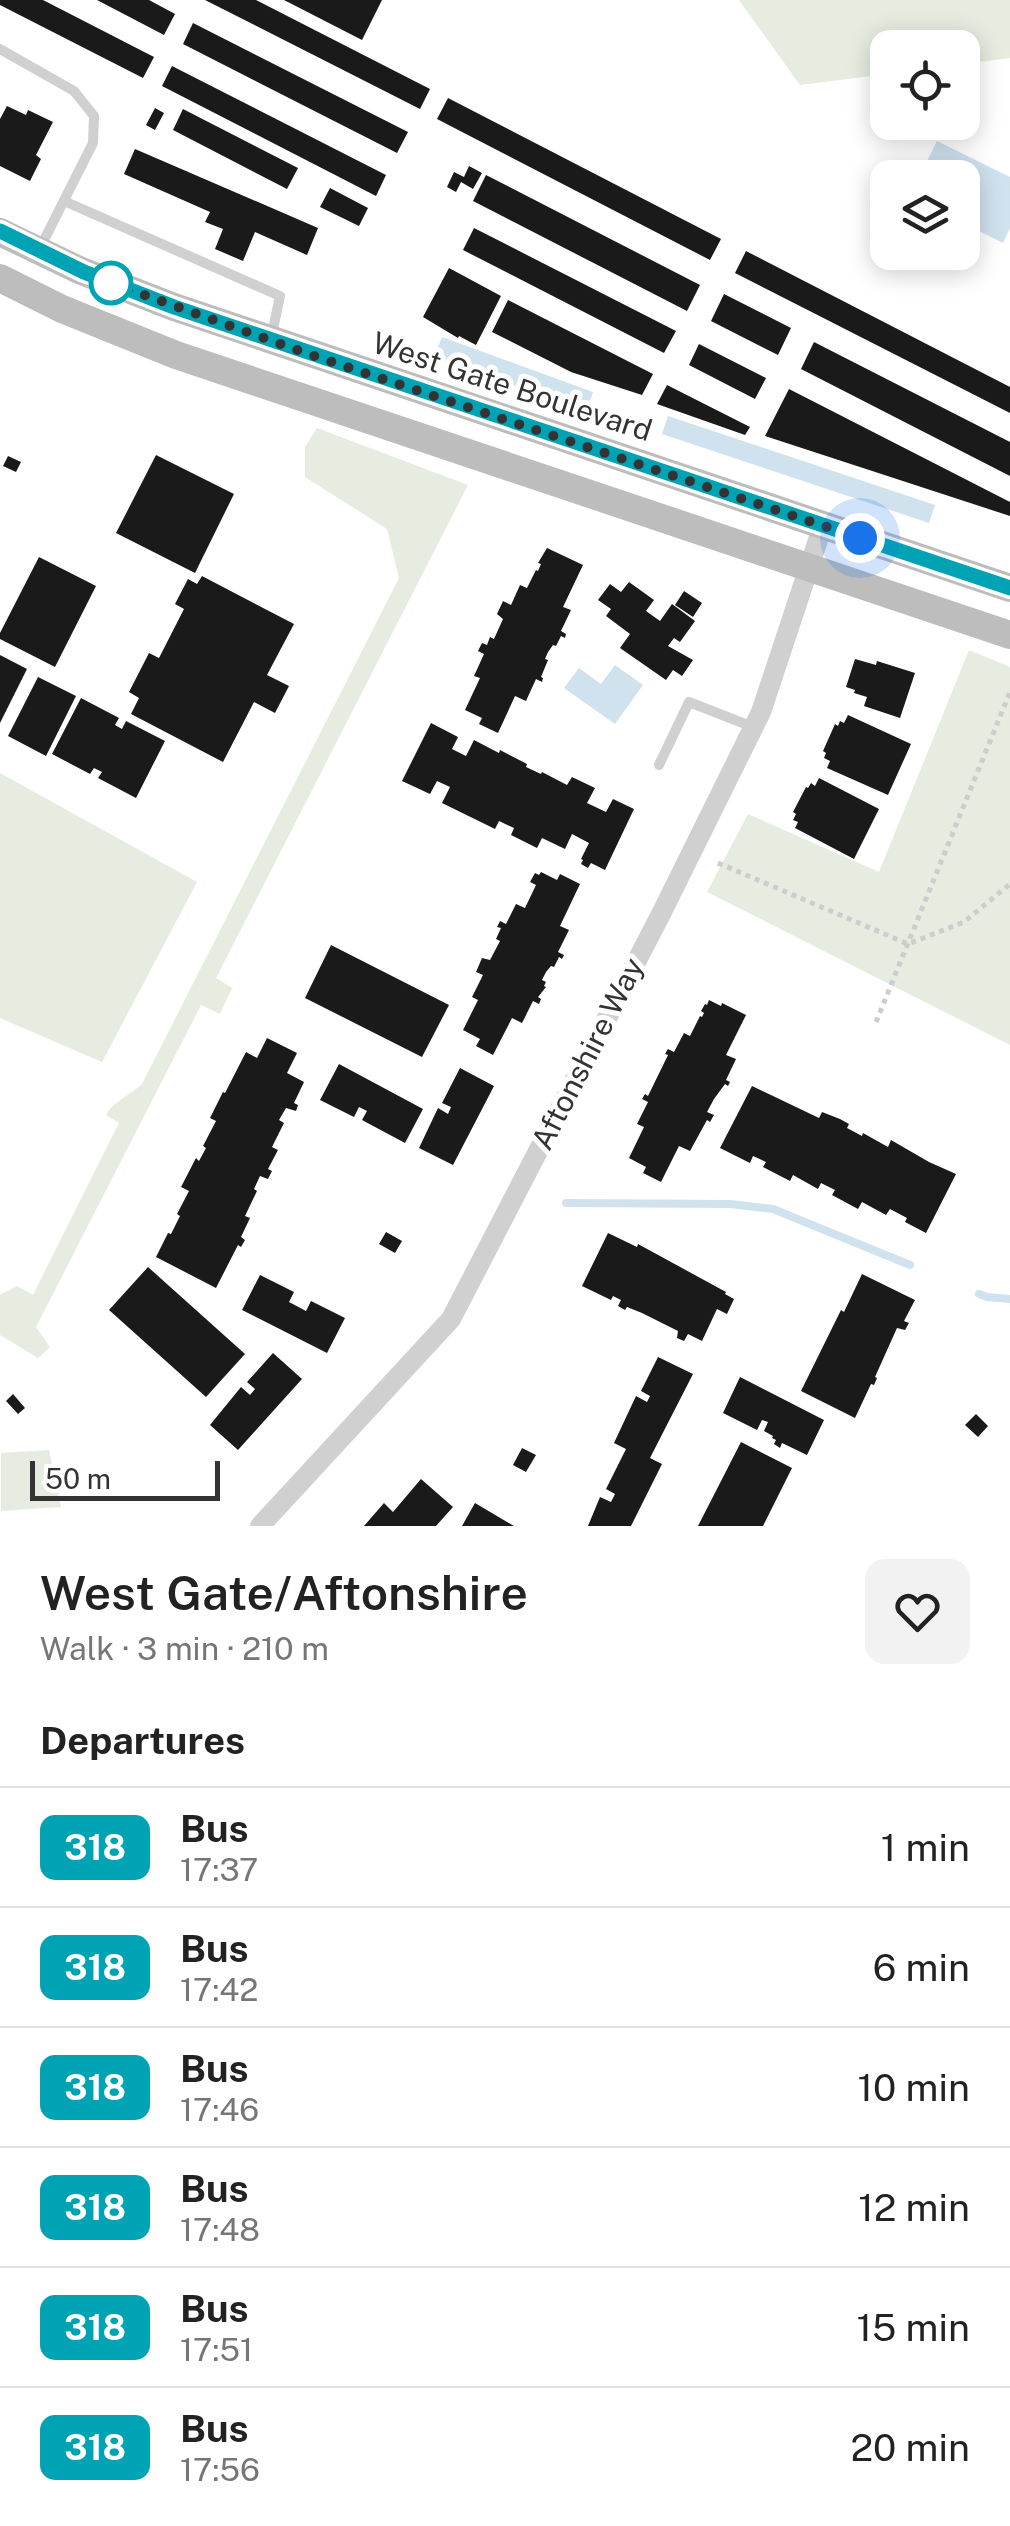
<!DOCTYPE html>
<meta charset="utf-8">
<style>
body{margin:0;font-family:"Public Sans",sans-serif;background:#f2f2f2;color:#222;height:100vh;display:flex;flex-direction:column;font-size:38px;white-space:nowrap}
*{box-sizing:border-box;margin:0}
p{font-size:32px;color:#767676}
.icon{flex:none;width:55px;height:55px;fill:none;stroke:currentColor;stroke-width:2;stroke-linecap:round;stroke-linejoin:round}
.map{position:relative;height:1526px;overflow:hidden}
.sheet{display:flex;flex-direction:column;background:#fff;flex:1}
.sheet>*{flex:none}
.badge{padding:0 20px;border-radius:15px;font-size:35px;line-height:65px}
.tools{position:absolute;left:870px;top:30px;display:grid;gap:20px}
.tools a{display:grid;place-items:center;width:110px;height:110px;border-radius:20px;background:#fff;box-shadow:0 5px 25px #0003;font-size:50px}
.scale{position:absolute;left:30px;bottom:25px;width:190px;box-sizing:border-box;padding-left:10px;border:5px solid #333;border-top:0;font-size:28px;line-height:35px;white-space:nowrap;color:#333;-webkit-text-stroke:8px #fff;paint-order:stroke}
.you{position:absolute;width:50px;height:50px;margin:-25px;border:8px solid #fff;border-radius:50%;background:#1a73e8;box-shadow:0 0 0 15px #1a73e833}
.map>.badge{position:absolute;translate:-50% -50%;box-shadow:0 0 0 5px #fff}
h2{padding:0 40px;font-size:38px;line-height:90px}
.round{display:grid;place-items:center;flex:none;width:105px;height:105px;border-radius:20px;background:#f2f2f2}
.overview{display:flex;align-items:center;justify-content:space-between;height:170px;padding:0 40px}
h1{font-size:48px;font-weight:600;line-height:75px}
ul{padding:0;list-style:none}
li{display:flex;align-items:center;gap:30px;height:120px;padding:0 40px;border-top:2px solid #e0e0e0}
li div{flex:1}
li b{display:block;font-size:38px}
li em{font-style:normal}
li .badge{min-width:110px;font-weight:700;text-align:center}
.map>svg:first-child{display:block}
</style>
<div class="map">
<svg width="1010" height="1526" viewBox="0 0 1010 1526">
<rect width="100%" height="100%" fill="#fff"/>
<g fill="#e6ecdf">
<polygon points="739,0 1010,0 1010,58 963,64 962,48 888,48 887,74 800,85"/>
<path d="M317,428l151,57 -252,493 16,10 -12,26 -19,-9 -165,322 14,20 -12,11 -38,-23v-40l17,-9 16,9 86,-172 -13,-8c8,-14 24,-20 36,-31l257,-506 -12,-49 -82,-52v-30z"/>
<polygon points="969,650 1010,667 1010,1045 707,892 748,814 879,872"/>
<polygon points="0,773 197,882 102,1062 0,1018"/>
<polygon points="49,1450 61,1507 1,1511 1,1453"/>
</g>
<g fill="#cfe2ee">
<polygon points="937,141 1010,177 1010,228 1003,243 963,223 962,178 919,177"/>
<polygon points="442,337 593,392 586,412 434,357"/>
<polygon points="668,416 935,505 929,523 662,434"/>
<polygon points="615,665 643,685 615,724 564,688 579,668 601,684"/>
</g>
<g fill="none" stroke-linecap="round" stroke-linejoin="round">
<g stroke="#cfe2ee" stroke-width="8">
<polyline points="566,1203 730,1204 773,1209 910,1265"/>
<polyline points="979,1294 987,1297 1010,1299"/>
</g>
</g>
<g fill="#1a1a1a">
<polygon points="0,0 43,0 154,57 143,78 0,5"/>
<polygon points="97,0 149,0 175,14 164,35"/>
<polygon points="205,0 256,0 430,89 420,109"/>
<polygon points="284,0 382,0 362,40"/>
<polygon points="193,23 408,132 397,153 183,44"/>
<polygon points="172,66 386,175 376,196 162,86"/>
<polygon points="448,98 721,239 710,260 437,119"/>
<polygon points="7,106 26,115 28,110 53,122 36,155 41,159 30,181 0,166 0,119"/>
<polygon points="155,108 164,113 155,130 146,125"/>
<polygon points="183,109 298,168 287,189 173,130"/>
<polygon points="135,149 318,228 307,255 255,232 243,261 215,249 223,229 205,222 210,212 124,174"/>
<polygon points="469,166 482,173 473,189 461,182 456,192 447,187 454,172 464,177"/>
<polygon points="486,175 700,285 687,311 473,201"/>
<polygon points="330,188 368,208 359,226 320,207"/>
<polygon points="474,228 676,331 664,353 463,250"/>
<polygon points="746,251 1010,387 1010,413 735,273"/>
<polygon points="449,268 501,296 476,345 459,336 458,338 423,317"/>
<polygon points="724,294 791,328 778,355 711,321"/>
<polygon points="508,300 653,374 642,395 571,372 492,332"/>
<polygon points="814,342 1010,442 1010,476 801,369"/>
<polygon points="699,344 766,378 755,399 689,365"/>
<polygon points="667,385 750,427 745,435 657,404"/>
<polygon points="789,389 1010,502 1010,516 765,436"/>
<polygon points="156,455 234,494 195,573 116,533"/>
<polygon points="8,456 21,462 16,472 3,466"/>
<polygon points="547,548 583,565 563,607 571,610 561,631 566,634 565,638 561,636 556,646 553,645 548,652 545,659 548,660 541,677 543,678 542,682 536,679 526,701 515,696 498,733 479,724 482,718 465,710 480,678 474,676 484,654 478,651 482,643 487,645 490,637 494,639 503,619 497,614 503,601 511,605 520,585 527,588 536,570 538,571 541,564 538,563"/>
<polygon points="39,557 96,586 55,667 0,639 0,633"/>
<polygon points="202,576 294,624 267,675 289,686 275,713 254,702 223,762 131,714 139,698 129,692 149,653 159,658 184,609 175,604 188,579 197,584"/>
<polygon points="629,582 654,600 646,611 660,621 672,604 695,621 680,642 674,638 668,646 693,660 682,676 673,670 666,680 620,648 630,634 606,616 611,609 598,600 610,584 621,592"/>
<polygon points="684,591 702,603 693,617 675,605"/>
<polygon points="0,655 27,669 0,723"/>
<polygon points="855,659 876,665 877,661 915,673 900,718 864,706 867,697 854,693 855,690 846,687"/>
<polygon points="38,677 76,696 46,756 8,736"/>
<polygon points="81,698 119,718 115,725 122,729 126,721 165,741 136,798 98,778 102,772 94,768 90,774 52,754"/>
<polygon points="848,715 911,744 888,795 827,768 830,761 824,758 826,753 823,751 835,724 838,726 840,721 844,723"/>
<polygon points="431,723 458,737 452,749 466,756 474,740 499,753 500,750 527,764 526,767 541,774 542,772 567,785 572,777 595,788 587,803 606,812 613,799 634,809 605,870 591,863 588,868 581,864 583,860 581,859 589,843 572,834 565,849 542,838 537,848 511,835 514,828 499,821 495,829 442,803 450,787 437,781 430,794 402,781"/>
<polygon points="819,778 879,809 854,859 795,828 798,822 793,820 796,814 793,812 806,787 808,788 811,783 815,786"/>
<polygon points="541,872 557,880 560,874 580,884 560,926 569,930 558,952 564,955 562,959 559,957 554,967 551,966 546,972 542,980 546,982 544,986 546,987 538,997 541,999 539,1004 533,1001 522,1023 512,1018 493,1055 476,1046 480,1039 463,1030 478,1000 472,997 483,975 476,972 482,958 490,960 500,941 496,939 501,928 497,927 500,921 506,924 516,904 525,908 536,885 530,882 535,873 539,875"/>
<polygon points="331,945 449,1005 422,1057 305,998"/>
<polygon points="709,1000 721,1006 722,1003 746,1015 726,1055 736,1059 726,1080 730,1082 728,1086 725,1084 714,1099 707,1112 714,1115 710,1122 707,1120 690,1151 679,1146 661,1182 643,1173 646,1167 629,1158 644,1127 637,1124 648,1102 642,1099 645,1094 648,1096 668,1055 665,1054 668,1049 674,1052 684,1033 690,1036 700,1016 702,1017 704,1013 701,1011 705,1004 707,1005"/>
<polygon points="267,1038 297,1053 287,1073 304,1082 294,1103 298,1105 296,1111 286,1108 279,1120 284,1123 272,1147 278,1150 268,1169 272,1171 268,1179 260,1176 254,1189 257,1191 245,1216 250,1218 241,1237 245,1240 241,1247 238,1245 216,1288 156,1257 168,1233 171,1234 180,1216 177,1214 189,1191 181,1187 196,1158 199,1161 206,1148 203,1146 216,1121 210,1118 223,1092 225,1093 246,1052 257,1058"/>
<polygon points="339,1064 423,1109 405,1143 362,1120 367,1111 359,1107 354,1117 320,1100"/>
<polygon points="460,1068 494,1086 453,1165 419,1148 438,1108 448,1114 451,1107 442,1103"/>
<polygon points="752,1086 819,1118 822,1112 840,1119 849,1124 847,1128 862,1136 863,1133 888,1147 891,1140 929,1162 956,1174 926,1233 905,1222 907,1218 890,1209 886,1215 862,1202 858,1209 832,1195 835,1190 821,1183 818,1189 793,1175 790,1181 763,1167 766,1162 753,1156 750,1163 720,1148"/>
<polygon points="386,1232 402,1241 395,1253 379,1244"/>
<polygon points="608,1233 637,1247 638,1244 726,1292 725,1294 734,1299 727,1314 717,1309 702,1341 688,1334 684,1341 677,1338 678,1331 642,1313 627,1307 625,1310 618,1306 621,1300 613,1296 611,1300 582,1286"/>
<polygon points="148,1267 245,1354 206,1397 109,1310"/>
<polygon points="862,1274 915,1300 904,1321 909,1323 905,1330 897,1328 875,1377 877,1378 874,1385 871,1384 855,1418 801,1391 841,1310 844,1312"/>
<polygon points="260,1275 294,1292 289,1302 306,1311 311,1301 345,1318 327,1353 242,1310"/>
<polygon points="273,1353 302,1379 238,1450 210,1425 241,1387 250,1395 255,1389 247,1382"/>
<polygon points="658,1357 693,1374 650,1458 662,1464 631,1526 588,1526 600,1497 611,1502 615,1494 606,1489 626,1449 614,1443 636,1396 647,1402 650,1396 641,1391"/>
<polygon points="740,1377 824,1420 807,1455 782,1443 780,1448 774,1444 776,1440 772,1438 773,1436 764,1431 768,1422 762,1420 757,1430 723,1413"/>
<polygon points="13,1394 25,1408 18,1414 6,1401"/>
<polygon points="976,1414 988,1426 978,1437 965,1425"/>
<polygon points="741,1442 792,1468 763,1526 698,1526"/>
<polygon points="522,1448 536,1455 526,1472 513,1465"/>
<polygon points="421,1479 453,1507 436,1526 364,1526 384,1503 393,1512"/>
<polygon points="475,1503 514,1526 462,1526"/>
</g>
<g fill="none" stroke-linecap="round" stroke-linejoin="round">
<g stroke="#cdcdcd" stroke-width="5" stroke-dasharray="5 5" stroke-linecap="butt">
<polyline points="718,863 908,944 964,922 1010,884"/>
<polyline points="876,1022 1010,692"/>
</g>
<g stroke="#d0d0d0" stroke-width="10">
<polyline points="0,49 74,91 94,116 93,143 39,250"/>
<polyline points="64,201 280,296 271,339"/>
<polyline points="659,765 689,702 753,727"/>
</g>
<polyline stroke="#d0d0d0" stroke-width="20" points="260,1526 451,1319 661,914 761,712 823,525"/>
<g stroke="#bdbdbd" stroke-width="28">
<polyline points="0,232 79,270 174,307 1010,588"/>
<polyline points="0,278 62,309 176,355 1010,635"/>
</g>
</g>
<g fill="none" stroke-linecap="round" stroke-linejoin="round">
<defs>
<polyline id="line" points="0,231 84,272 174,307 1010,588"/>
</defs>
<use href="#line" stroke="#fff" stroke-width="22"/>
<use href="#line" stroke="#00a3b4" stroke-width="15"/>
<polyline stroke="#333" stroke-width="10" stroke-dasharray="0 18" points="111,283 314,356 860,538"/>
</g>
<circle fill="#fff" stroke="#00a3b4" stroke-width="5" cx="111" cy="283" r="20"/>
<g text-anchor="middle" stroke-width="10" stroke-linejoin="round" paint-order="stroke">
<g font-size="30" fill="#333" stroke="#fff">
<text transform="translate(512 387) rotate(18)" y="10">West Gate Boulevard</text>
<text transform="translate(588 1054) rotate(-63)" y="10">Aftonshire Way</text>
</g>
</g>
</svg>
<div class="tools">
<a><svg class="icon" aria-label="locate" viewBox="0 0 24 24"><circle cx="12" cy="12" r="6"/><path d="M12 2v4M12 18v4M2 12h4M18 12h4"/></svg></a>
<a><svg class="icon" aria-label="layers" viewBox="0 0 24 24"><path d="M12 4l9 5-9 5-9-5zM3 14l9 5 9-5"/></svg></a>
</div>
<div class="scale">50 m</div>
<div class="you" style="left:860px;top:538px"></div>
</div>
<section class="sheet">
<div class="overview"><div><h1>West Gate/Aftonshire</h1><p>Walk · 3 min · 210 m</p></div><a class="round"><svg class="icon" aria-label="heart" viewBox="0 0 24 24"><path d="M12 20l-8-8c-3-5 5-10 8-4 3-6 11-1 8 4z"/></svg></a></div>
<h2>Departures</h2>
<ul>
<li><span class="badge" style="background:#00a3b4;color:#fff">318</span><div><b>Bus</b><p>17:37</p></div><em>1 min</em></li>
<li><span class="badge" style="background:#00a3b4;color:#fff">318</span><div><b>Bus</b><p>17:42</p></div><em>6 min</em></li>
<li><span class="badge" style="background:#00a3b4;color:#fff">318</span><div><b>Bus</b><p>17:46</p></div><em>10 min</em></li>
<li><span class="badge" style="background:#00a3b4;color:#fff">318</span><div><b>Bus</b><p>17:48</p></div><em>12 min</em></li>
<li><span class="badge" style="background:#00a3b4;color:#fff">318</span><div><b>Bus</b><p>17:51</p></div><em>15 min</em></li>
<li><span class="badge" style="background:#00a3b4;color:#fff">318</span><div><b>Bus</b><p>17:56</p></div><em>20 min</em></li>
</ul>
</section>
